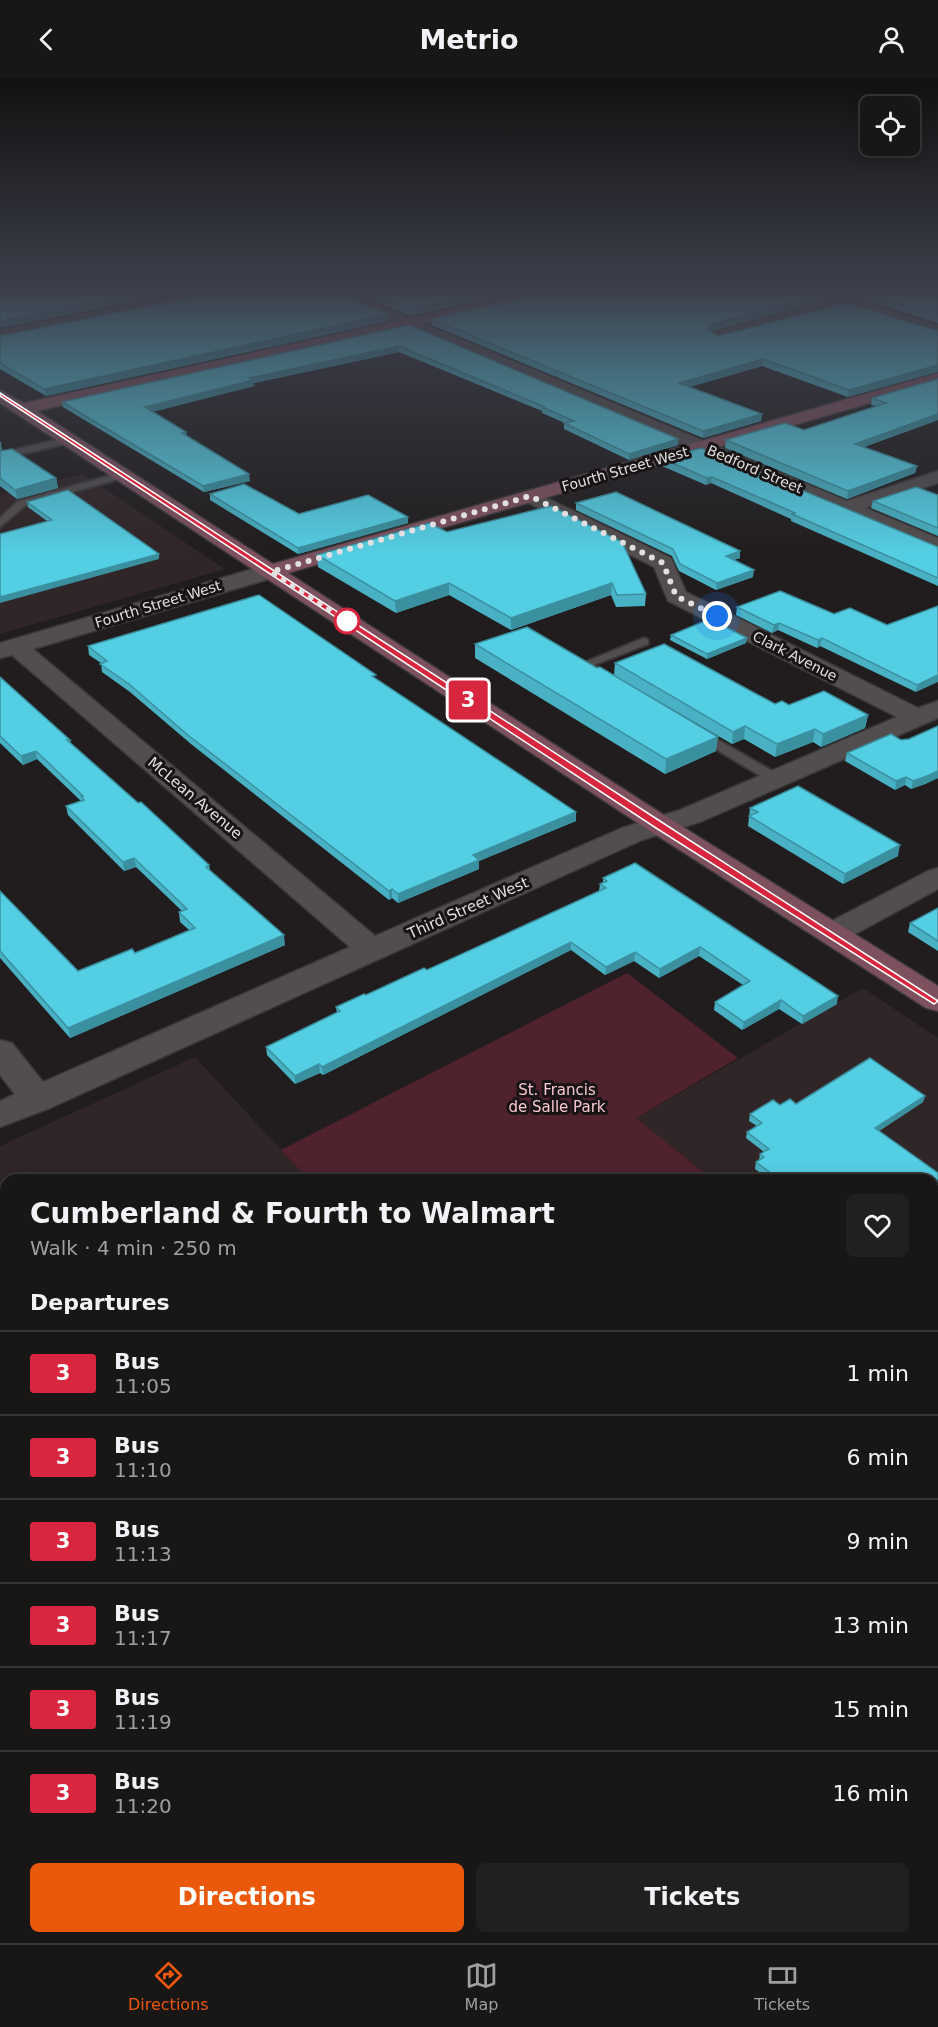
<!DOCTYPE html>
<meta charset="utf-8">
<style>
body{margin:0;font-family:"DejaVu Sans",sans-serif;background:#221f1f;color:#f1f3f6;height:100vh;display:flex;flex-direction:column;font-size:22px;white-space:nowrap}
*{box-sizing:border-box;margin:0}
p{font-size:20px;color:#9f9fa1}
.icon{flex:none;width:33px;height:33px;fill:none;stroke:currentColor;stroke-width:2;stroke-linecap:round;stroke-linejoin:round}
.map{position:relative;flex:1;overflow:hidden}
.side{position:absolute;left:0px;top:1096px;width:939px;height:770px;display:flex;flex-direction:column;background:#191616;border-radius:18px 18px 0 0;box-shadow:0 3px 15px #0003,0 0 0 2px #373535}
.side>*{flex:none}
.badge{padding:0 12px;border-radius:4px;font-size:21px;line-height:39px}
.tools{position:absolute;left:860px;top:18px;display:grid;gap:12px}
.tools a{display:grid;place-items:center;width:60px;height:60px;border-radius:9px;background:#191616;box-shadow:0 3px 15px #0003,0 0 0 2px #373535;font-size:30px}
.you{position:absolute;width:30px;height:30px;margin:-15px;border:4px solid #fff;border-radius:50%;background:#1a73e8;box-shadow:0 0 0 9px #1a73e833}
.map>.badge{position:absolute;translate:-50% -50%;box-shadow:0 0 0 3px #fff}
h2{padding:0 30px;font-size:22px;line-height:54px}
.round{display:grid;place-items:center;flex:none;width:63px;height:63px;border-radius:9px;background:#221f1f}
.headline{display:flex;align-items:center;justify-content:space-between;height:102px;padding:0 30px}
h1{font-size:28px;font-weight:700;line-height:45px}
.action{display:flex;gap:12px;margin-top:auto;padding:12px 30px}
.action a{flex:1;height:69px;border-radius:9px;background:#ea580c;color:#fff;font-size:24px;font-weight:700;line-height:69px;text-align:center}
.action a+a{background:#221f1f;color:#f1f3f6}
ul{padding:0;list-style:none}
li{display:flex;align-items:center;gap:18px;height:84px;padding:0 30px;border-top:2px solid #373535}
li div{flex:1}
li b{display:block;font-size:22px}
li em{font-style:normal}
li .badge{min-width:66px;font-weight:700;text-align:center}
header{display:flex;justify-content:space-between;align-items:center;height:78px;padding:0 30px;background:#191616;font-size:27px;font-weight:700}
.tabs{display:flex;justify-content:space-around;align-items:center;height:84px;border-top:2px solid #373535;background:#191616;font-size:16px;color:#9f9fa1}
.tabs a{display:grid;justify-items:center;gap:3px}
.tabs .selected{color:#ea580c}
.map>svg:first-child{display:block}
</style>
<header><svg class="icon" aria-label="back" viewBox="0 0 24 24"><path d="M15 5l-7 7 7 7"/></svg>Metrio<svg class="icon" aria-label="person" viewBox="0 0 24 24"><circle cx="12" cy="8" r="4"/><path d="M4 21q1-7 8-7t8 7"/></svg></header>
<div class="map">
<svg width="938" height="1865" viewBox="0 0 938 1865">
<rect width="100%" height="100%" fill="#211d1e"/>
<g fill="#302527">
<polygon points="83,396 225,491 0,556 0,416"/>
<polygon points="863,910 938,960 938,1285 933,1281 933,1102 713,1102 636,1040"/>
<polygon points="195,979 309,1102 6,1102 6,1137 0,1129 0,1068"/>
<polygon points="563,1860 797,1860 792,1865 567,1865"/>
</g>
<g fill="#4f222e">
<polygon points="627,895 738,980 636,1040 713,1102 309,1102 281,1072"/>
<polygon points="933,1281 938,1285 938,1384 933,1386"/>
<polygon points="933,1685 938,1691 938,1767 933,1771"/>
</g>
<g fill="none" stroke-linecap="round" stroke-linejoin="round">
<defs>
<g id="lane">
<polygon points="70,359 75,362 73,364 0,381 0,375"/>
<polygon points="123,394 126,395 126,399 26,427 0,449 0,440 18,423"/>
<polygon points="644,560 648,562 648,566 594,587 602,592 602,598 594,598 578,587"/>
<polygon points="697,650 781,698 783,701 781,704 771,704 692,657 691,654"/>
<polygon points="890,1860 920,1860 922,1865 892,1865"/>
</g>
<g id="street">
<polygon points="186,216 218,216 211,220 0,262 0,252"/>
<polygon points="332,216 352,216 847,423 938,393 938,405 865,430 938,460 938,474 838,434"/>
<polygon points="821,216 837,216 938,247 938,257 846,229 717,262 709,257 711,254 830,224 822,221"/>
<polygon points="530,412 671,480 686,514 918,630 938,623 938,640 700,744 642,762 50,1030 0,1049 0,1023 15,1016 0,997 0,962 12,965 43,1004 350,869 12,577 0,580 0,565 263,488 279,488 282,493 279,498 33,571 375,858 622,750 680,732 897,639 668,523 654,489 523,422 520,418 523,414"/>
<polygon points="938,790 938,811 844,862 833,864 822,862 817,855 822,848 928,793"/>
<polygon points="0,1603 6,1605 6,1664 0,1662"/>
<polygon points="0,1707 6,1710 6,1764 0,1761"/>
<polygon points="424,1860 482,1860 484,1865 426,1865"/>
</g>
<g id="secondary">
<polygon points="519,216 548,216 541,220 37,333 273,486 938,295 938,305 288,495 670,741 938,908 938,933 926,930 650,753 0,325 0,312 24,325"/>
<polygon points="938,1437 938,1480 933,1482 933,1439"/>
<polygon points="70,1860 134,1860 132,1865 68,1865"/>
</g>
</defs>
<use href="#lane" stroke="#3a3738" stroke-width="4"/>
<use href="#street" stroke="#3a3738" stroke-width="3"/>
<use href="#secondary" stroke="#3a3738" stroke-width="3"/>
<use href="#lane" fill="#524d4e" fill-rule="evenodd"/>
<use href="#street" fill="#524d4e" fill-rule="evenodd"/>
<use href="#secondary" fill="#7d505d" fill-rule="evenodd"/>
</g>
<g fill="#48b1c3">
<polygon points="359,216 507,216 410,238"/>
<polygon points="846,216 920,216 938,221 938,245"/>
<polygon points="822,224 710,253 718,258 938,253 848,319 762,288 689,309 762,336 761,343 703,360 432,247 431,241"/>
<polygon points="388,236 388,243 46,318 0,291 0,258"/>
<polygon points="409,247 678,367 629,382 564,351 564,345 565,345 542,335 542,333 399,274 254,305 254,308 152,334 186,354 187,359 250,403 204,414 63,329 62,324"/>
<polygon points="872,320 938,342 864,369 917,388 915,395 847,421 725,370 726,362 804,352 876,328 871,327"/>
<polygon points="0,363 2,372 1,373 56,400 58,410 17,421 0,408"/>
<polygon points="663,381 938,469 938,508 791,443 791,441 711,405 706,407 662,388"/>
<polygon points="210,416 299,436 408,439 408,445 298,476 210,422"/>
<polygon points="938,417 938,458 871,430 873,423"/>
<polygon points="27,424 159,481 47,443 28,429"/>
<polygon points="576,425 740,480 733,482 753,499 716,512 679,493 672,478 576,432"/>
<polygon points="447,454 646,516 645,528 616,529 611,517 511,552 449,517 396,535 318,489 317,477"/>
<polygon points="938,528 916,614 820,568 817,570 778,552 772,555 736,537 737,529 834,536 887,547"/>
<polygon points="671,557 746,565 707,581 670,562"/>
<polygon points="475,566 597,590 614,597 615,585 775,626 868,637 865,650 821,669 813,664 775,679 744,661 732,666 639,612 716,673 665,696 475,580"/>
<polygon points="88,568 376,601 576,734 576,743 479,783 479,791 398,825 392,820 389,822 191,666 130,614 102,594 101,585 89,577"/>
<polygon points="0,599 70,662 71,665 209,787 210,792 285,867 70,960 0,880 0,813 78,893 135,875 189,852 180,844 179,834 182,833 136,789 124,793 68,737 66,728 81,723 37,681 23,687 0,665"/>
<polygon points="938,648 938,700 925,706 911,711 905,707 895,712 845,683 847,675 901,662 909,661"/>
<polygon points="750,730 898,778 843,806 748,748"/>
<polygon points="603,800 837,926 802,946 779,931 742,952 714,932 715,924 743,907 699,878 659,900 634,883 605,897 571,872 323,997 320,995 295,1006 267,977 266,969 337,935 336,929 427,892 599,813 600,806 603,805"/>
<polygon points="938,830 938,873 908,854 910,845"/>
<polygon points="925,1018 923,1024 879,1053 933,1102 770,1102 755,1091 756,1084 759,1082 760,1076 764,1074 746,1060 747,1054 757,1048 749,1043 750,1036 780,1027"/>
<polygon points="938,1759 938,1822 933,1816 933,1764"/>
</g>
<g fill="#3b909f">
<polygon points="140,216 172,216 0,250 0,243"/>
<polygon points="479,216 507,216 410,238 410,232"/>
<polygon points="823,217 822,224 710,252 707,257 707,251 711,246"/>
<polygon points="388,236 388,243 46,318 44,311"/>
<polygon points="399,268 399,274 254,305 254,308 146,335 145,329 249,300"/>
<polygon points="763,281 762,288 679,312 679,305"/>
<polygon points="938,287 938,294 848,319 849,312"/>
<polygon points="762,336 761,343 703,360 703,353"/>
<polygon points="938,336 938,342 853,373 855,366"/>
<polygon points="678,361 678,367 629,382 629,376"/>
<polygon points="1,363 2,372 0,374 0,364"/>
<polygon points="917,388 915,395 847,421 848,413"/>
<polygon points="249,396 250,403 204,414 203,408"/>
<polygon points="712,399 711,405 706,407 707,400"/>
<polygon points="56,400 58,410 17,421 15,412"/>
<polygon points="408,439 408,445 298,476 298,470"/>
<polygon points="740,473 740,480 725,485 726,478"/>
<polygon points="159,476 159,481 0,525 0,519"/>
<polygon points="754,492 753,499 716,512 717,505"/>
<polygon points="449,505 449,517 396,535 395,523"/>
<polygon points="612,505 611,517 511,552 511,540"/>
<polygon points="779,545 778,552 772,555 774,547"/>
<polygon points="747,560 746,565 707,581 707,576"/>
<polygon points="822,560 820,568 817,570 818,562"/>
<polygon points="938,597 938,604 916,614 917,607"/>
<polygon points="868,637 865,650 821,669 823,656"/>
<polygon points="745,648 744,661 732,666 733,654"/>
<polygon points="815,651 813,664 775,679 777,666"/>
<polygon points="718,659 716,673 665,696 666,681"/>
<polygon points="36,673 37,681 23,687 21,678"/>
<polygon points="938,693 938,700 925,706 911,711 913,703"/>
<polygon points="906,699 905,707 895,712 896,703"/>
<polygon points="576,734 576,743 479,783 479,791 398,825 398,816 473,777"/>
<polygon points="900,767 898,778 843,806 845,796"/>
<polygon points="134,780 136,789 124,793 123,784"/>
<polygon points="392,811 392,820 389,822 389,813"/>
<polygon points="284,857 285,867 70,960 68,950"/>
<polygon points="571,864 571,872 323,997 322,989"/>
<polygon points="700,869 699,878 659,900 660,891"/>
<polygon points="635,874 634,883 605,897 606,889"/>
<polygon points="838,918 837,926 802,946 803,938"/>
<polygon points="781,922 779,931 742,952 744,944"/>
<polygon points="319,986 320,995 295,1006 295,998"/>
<polygon points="925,1018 923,1024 874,1056 875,1050"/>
<polygon points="1,1124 4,1136 0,1138 0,1125"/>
<polygon points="938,1194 938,1199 933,1203 933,1198"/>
<polygon points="6,1433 6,1446 2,1449 0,1442 0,1436"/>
<polygon points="779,1860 782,1860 777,1865 773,1865"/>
</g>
<g fill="#54cee3" stroke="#3b909f" stroke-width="1.5">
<polygon points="0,216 140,216 0,243"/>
<polygon points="210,216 341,216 388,236 44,311 0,285 0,258"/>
<polygon points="373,216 479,216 410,232"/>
<polygon points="541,216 823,216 823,217 711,246 707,251 718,258 847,225 938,253 938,287 849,312 763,281 679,305 762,336 703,353 431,241"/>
<polygon points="866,216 920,216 938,221 938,238"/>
<polygon points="409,247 678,361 629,376 564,345 574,343 542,329 545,329 399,268 249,300 254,302 145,329 186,354 182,355 249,396 203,408 62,324"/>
<polygon points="938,301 938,336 855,366 917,388 848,413 726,362 785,345 804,352 886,325 872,320"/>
<polygon points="701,370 938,469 938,500 792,436 795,435 712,399 707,400 663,381"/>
<polygon points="12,371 56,400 15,412 0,400 0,373"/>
<polygon points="244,406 299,436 368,417 408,439 298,470 210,416"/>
<polygon points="916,409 938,417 938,450 873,423"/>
<polygon points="68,412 159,476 0,519 0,456 52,442 27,424"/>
<polygon points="616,414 740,473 726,478 754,492 717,505 680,486 673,471 576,425"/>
<polygon points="551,428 622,464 646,516 617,517 612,505 511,540 449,505 395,523 317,477 429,445 447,454"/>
<polygon points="780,513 834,536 850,530 887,547 938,528 938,597 917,607 822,560 818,562 779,545 774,547 737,529"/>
<polygon points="259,517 376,597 372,598 576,734 473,777 479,782 398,816 392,811 389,813 189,658 129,606 100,586 107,583 88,568"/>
<polygon points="710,541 747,560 707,576 671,557"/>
<polygon points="527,549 597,590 600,589 718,659 666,681 475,566"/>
<polygon points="664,566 775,626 782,623 789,627 824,613 868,637 823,656 815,651 777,666 745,648 733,654 615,585"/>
<polygon points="0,599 70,662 67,662 138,725 141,724 209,787 206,789 284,857 68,950 0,873 0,813 78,893 132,871 135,875 195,850 179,834 187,831 134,780 123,784 66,728 84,722 81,718 83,718 36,673 21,678 0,658"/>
<polygon points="938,648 938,693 927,698 913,703 906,699 896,703 847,675 891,656 901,662 909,661"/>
<polygon points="798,708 900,767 845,796 749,738 758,734 750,730"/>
<polygon points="635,785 838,918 803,938 781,922 744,944 715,924 750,903 700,869 660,891 635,874 606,889 571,864 322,989 319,986 295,998 266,969 340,933 336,929 364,916 366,917 424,890 427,892 606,810 600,806 607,803 603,800"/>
<polygon points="938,830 938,863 910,845"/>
<polygon points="870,980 925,1018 875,1050 938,1095 938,1194 933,1198 933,1102 780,1102 756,1084 764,1079 760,1076 769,1071 747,1054 762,1045 750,1036 773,1022 780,1027 790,1021 796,1026"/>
<polygon points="2,1289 6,1295 6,1433 0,1436 0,1290"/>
<polygon points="938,1759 938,1793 933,1787 933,1764"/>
<polygon points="639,1860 779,1860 773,1865 633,1865"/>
</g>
<linearGradient id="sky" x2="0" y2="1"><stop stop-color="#121010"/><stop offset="0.45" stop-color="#3d404c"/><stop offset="1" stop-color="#3d404c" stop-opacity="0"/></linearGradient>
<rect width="938" height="477" fill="url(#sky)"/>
<polygon fill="#d7263d" stroke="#fff" stroke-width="1.5" points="0,315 663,745 938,923 934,926 656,750 0,318"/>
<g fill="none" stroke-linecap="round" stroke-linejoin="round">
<polyline stroke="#e2dfe0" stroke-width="6" stroke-dasharray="0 10.8" points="347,543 271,494 530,418 663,485 676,518 717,538"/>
</g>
<circle fill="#fff" stroke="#d7263d" stroke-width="3" cx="347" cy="543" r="12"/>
<g text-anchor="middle" stroke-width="6" stroke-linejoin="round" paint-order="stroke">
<g font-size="14" fill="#e2dfe0" stroke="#181415">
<text transform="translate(625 391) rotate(-16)" y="5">Fourth Street West</text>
<text transform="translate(755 391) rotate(23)" y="5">Bedford Street</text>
<text transform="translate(158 526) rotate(-17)" y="5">Fourth Street West</text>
<text transform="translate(795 578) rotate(27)" y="5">Clark Avenue</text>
</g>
<g font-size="15" fill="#e2dfe0" stroke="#181415">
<text transform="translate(195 720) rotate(40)" y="5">McLean Avenue</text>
<text transform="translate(468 830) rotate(-24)" y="5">Third Street West</text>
</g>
<g font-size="15" fill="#f9c8d2" stroke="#181415">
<text x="557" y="1017">St. Francis<tspan x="557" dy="17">de Salle Park</tspan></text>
</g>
</g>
</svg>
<div class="tools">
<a><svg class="icon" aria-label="locate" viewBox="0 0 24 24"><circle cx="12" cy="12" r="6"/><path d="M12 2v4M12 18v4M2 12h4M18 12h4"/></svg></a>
</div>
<div class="you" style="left:717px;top:538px"></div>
<b class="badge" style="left:468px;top:622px;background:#d7263d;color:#fff">3</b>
<section class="side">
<div class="headline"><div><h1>Cumberland &amp; Fourth to Walmart</h1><p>Walk · 4 min · 250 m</p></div><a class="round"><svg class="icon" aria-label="heart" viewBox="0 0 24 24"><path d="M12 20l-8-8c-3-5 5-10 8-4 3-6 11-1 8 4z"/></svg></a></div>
<h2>Departures</h2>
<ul>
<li><span class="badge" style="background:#d7263d;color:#fff">3</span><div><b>Bus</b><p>11:05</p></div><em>1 min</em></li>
<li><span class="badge" style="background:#d7263d;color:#fff">3</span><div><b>Bus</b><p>11:10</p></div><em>6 min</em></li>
<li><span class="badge" style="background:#d7263d;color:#fff">3</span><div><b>Bus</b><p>11:13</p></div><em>9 min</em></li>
<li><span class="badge" style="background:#d7263d;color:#fff">3</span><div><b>Bus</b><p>11:17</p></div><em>13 min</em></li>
<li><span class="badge" style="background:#d7263d;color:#fff">3</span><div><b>Bus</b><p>11:19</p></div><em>15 min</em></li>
<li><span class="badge" style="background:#d7263d;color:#fff">3</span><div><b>Bus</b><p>11:20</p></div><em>16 min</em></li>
</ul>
<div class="action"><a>Directions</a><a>Tickets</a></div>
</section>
</div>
<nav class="tabs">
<a class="selected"><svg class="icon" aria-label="directions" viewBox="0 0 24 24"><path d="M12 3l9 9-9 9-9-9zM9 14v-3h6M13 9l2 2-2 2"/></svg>Directions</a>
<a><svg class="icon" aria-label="map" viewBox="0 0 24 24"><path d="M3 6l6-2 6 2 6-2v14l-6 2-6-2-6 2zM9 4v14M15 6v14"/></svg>Map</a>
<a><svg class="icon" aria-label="tickets" viewBox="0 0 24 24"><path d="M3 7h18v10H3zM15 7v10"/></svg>Tickets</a>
</nav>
